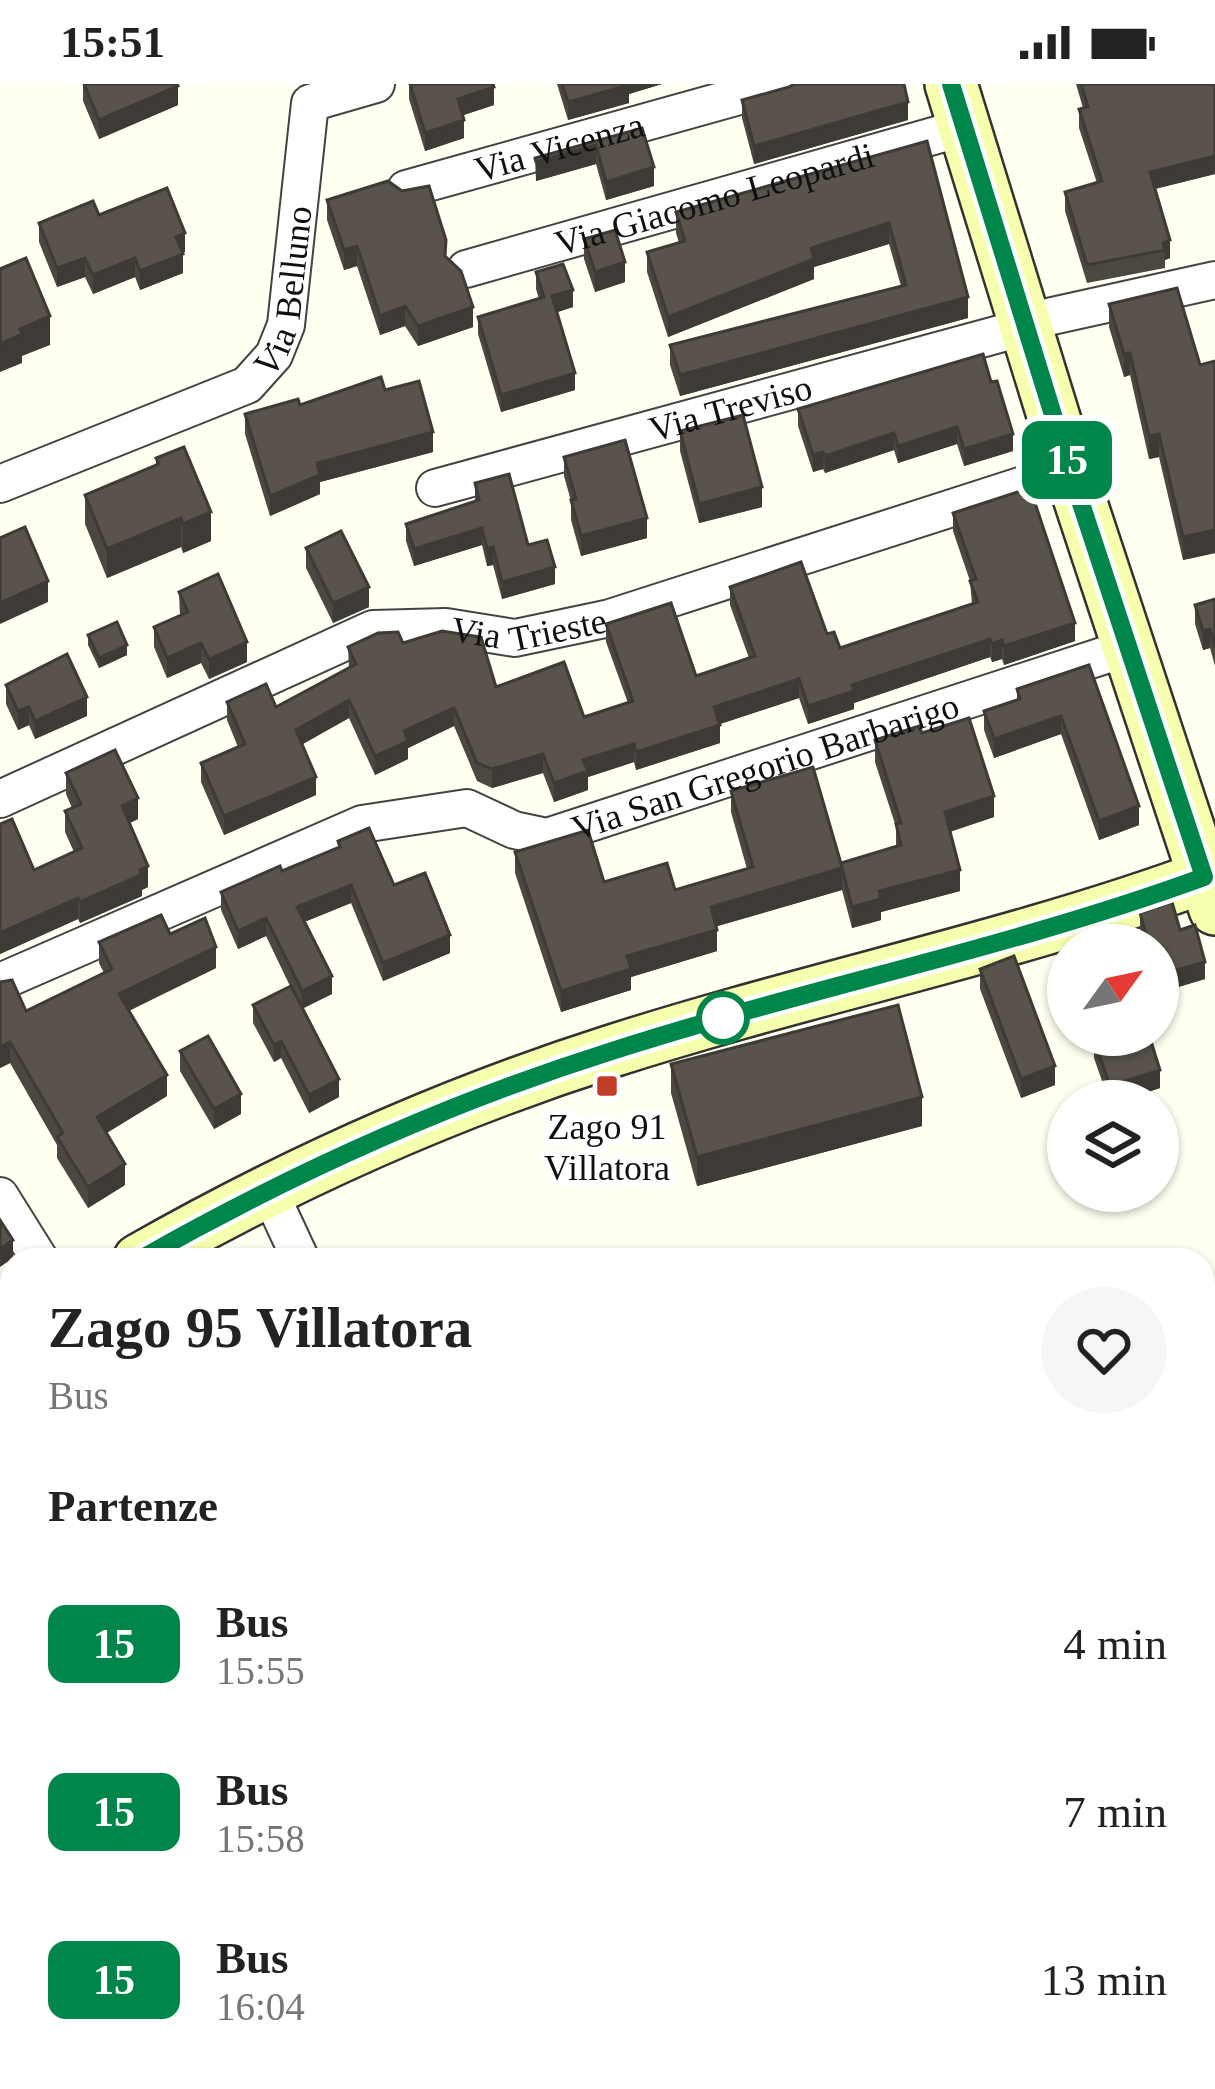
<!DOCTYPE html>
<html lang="it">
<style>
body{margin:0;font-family:Georgia,serif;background:#f6f6f6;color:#222;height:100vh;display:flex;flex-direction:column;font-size:45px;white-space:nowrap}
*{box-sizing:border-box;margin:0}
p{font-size:39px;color:#767676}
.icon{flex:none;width:66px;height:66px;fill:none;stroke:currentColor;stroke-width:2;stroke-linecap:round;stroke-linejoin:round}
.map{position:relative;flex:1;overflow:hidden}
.side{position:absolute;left:0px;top:1164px;width:1215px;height:843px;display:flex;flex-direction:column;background:#fff;border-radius:36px 36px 0 0;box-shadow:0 3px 9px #0004}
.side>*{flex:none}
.badge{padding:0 24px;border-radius:18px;font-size:42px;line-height:78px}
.needle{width:78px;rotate:57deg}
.controls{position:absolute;left:1047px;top:840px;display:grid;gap:24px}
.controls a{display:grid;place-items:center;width:132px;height:132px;border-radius:50%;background:#fff;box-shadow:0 3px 9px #0004;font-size:60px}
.map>.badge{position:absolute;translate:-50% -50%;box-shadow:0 0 0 6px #fff}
h2{padding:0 48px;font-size:45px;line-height:108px}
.round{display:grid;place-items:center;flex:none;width:126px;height:126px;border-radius:63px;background:#f6f6f6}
.headline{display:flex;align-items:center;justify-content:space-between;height:204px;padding:0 48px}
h1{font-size:57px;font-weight:600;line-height:90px}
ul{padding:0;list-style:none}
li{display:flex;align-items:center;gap:36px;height:168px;padding:0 48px}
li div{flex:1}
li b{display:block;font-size:45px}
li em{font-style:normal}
li .badge{min-width:132px;font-weight:700;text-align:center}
.status{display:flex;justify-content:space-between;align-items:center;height:84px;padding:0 60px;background:#fff;direction:ltr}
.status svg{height:33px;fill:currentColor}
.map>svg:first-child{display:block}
</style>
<div class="status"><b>15:51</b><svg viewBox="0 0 49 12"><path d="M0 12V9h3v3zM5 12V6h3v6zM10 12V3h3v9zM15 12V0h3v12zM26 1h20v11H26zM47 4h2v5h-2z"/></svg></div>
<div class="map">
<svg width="1215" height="2005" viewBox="0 0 1215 2005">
<rect width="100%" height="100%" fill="#fffff2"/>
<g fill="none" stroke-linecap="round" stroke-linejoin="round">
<defs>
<g id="street">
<path id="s1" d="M406,105l376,-105"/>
<path id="s2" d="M466,185l499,-142"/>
<path id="s3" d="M0,400l247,-99 27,-30 12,-30 24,-222 66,-19"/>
<path id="s4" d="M435,404l568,-155 22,-11 190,-42"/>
<path id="s5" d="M0,715l373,-170 73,-2 69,11 95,-20 460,-148"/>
<path id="s6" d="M0,898l362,-158 105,-16 47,22 33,7 580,-189"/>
<polyline points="268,1105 301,1176"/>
<polyline points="0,1112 40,1176"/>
<polyline points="650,1995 654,2005"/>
</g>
<g id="secondary">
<polyline points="951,0 1070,386 1215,825"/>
<path d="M139,1176c151,-86 307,-156 473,-209 196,-63 398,-103 592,-174"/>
<polyline points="0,1256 12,1249"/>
</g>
</defs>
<use href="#street" stroke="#434343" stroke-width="40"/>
<use href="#secondary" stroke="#323232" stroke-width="56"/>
<use href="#street" stroke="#fff" stroke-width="36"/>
<use href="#secondary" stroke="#f7ffae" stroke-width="51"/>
</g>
<g fill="#4d4741">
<polygon points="83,0 177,0 178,21 99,55 83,17"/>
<polygon points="409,0 493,0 494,21 463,31 464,54 425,67 409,15"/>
<polygon points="557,0 662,0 629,10 629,19 568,36"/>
<polygon points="1076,0 1215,0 1215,90 1155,105 1170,174 1165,176 1165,184 1087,199 1065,127 1065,108 1097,99 1079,44 1079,25 1083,24"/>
<polygon points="789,3 908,36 754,80 742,34 742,16"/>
<polygon points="642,44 654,102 606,116 596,80 536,97 535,74"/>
<polygon points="927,57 968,234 680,312 670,281 670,261 901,202 889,160 814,183 814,195 668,253 647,188 647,168 679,159 676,149 676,128"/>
<polygon points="327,116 446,174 473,243 418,262 405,242 380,251 357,182 344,186 327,136"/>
<polygon points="39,139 185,168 183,169 183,189 140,206 135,193 93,210 85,193 57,203 39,158"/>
<polygon points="584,155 625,198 595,208 584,175"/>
<polygon points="536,188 573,223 557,228 575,306 501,328 478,250 478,233 539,215 536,205"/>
<polygon points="1109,220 1200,281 1215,277 1215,469 1183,476 1159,373 1149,375 1130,291 1124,293 1109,243"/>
<polygon points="983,270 1013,367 964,382 957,360 898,379 894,366 825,389 823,385 813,388 798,342 798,325"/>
<polygon points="385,306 433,368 320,398 320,410 270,432 245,350 245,330"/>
<polygon points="680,347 762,423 699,439 680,367"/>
<polygon points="564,373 647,454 581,472 571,436 571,417 564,392"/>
<polygon points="156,374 211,457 183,469 181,463 107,494 85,440 85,411 156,381"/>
<polygon points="475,399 528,461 555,500 502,515 493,481 487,482 482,461 414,482 406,457 406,440 475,417"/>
<polygon points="953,429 1075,557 1004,581 1002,575 992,578 990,573 854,619 854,625 808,640 799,614 720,640 720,659 636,686 634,678 588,693 588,706 554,718 543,689 492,704 477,697 454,642 408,664 408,675 375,691 349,634 302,660 316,711 224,751 201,698 201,679 238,663 227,636 227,618 276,623 349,584 348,563 403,559 496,603 584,633 628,619 606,558 606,540 696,592 749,574 730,521 730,503 827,550 840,564 972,520 970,497 953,447"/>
<polygon points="306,464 369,523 333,539 306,484"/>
<polygon points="179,508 247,578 209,595 201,579 167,594 154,563 154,543 180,532"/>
<polygon points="1215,515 1215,582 1210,564 1203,566 1195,540 1195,521"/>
<polygon points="88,551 127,571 99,584 88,561"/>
<polygon points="1089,581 1139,741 1099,756 1061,650 994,674 984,646 984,627 1017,616 1017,605"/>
<polygon points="6,601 87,632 35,655 29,641 18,646 6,620"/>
<polygon points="922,649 994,733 950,748 960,807 881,828 881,836 852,844 842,806 717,842 717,867 631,893 631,906 561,928 515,789 515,768 604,798 675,806 747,785 731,728 731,707 841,779 896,762 896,743 875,678 875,656"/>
<polygon points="66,689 138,735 129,739 148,803 142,806 142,812 80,839 78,835 0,870 0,740 34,786 74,768 65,748 65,727 72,724 66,710"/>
<polygon points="338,757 394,801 450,869 383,897 351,819 304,838 332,910 302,924 339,1013 309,1029 281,974 274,978 253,939 253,921 290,902 266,852 238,865 221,826 221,808 282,787 338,764"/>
<polygon points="1140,829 1180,846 1205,895 1158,909 1158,861 1144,861 1140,847"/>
<polygon points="170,850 216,884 129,927 167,1012 106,1049 125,1101 88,1124 57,1074 57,1061 10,979 0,984 0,898 26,927 104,889 99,879 99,858"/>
<polygon points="980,885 1055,1001 1021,1014 980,905"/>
<polygon points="1068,895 1068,935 1060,938 1053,918 1053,900"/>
<polygon points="1094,956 1160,1004 1120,1017 1109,1017 1094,974"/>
<polygon points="180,967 241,1030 214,1045 180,987"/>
<polygon points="671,980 922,1042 697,1102 671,1009"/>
<polygon points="1215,1877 1215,1952 1203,1955 1203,1880"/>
<polygon points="219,1995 276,1995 280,2005 224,2005"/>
<polygon points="338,1995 496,1995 477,2005 340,2005"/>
<polygon points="756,1995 817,1995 821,2005 760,2005"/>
</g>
<g fill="#3e3a35">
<polygon points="627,0 662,0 629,10 629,19 568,36 568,18"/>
<polygon points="178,2 178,21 99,55 99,36"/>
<polygon points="494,3 494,21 458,33 458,15"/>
<polygon points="908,18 908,36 754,80 754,62"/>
<polygon points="464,36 464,54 425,67 425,49"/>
<polygon points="596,61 596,80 536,97 536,78"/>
<polygon points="1215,72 1215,90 1150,106 1150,88"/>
<polygon points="654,83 654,102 606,116 606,98"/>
<polygon points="889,139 889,160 814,183 814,195 668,253 668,233 811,164"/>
<polygon points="185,149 185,168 176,172 176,153"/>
<polygon points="1170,156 1170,174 1165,176 1163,159"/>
<polygon points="357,162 357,182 344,186 344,166"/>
<polygon points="183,170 183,189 140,206 140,187"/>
<polygon points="85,174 85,193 57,203 57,184"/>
<polygon points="135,174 135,193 93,210 93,191"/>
<polygon points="625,178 625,198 595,208 595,188"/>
<polygon points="573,206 573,223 552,230 552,212"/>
<polygon points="968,213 968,234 680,312 680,291"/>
<polygon points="405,222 405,242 380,251 380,232"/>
<polygon points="473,223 473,243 418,262 418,242"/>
<polygon points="50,232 50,261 22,272 22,279 0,288 0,260 20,245"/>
<polygon points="1130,269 1130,291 1124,293 1124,270"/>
<polygon points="575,289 575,306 501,328 501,311"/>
<polygon points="957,343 957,360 898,379 898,362"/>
<polygon points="433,348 433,368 320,398 320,410 270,432 270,412 317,379"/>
<polygon points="894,349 894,366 825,389 825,372"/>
<polygon points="1013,350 1013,367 964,382 964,365"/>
<polygon points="1159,350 1159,373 1149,375 1149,352"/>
<polygon points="823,368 823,385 813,388 813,371"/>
<polygon points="762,403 762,423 699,439 699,420"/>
<polygon points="211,428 211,457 183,469 183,440"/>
<polygon points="181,434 181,463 107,494 107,465"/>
<polygon points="647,434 647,454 581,472 581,452"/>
<polygon points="482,444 482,461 414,482 414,465"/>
<polygon points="1215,446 1215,469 1183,476 1183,453"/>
<polygon points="493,463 493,481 487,482 487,465"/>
<polygon points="555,483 555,500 502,515 502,498"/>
<polygon points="48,497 48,518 0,540 0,519"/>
<polygon points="369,503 369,523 333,539 333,519"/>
<polygon points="1075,539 1075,557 1004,581 1004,562"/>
<polygon points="1210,545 1210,564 1203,566 1203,547"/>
<polygon points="990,555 990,573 854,619 854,625 808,640 808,622 852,601"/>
<polygon points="1002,556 1002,575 992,578 992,560"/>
<polygon points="247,558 247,578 209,595 209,575"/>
<polygon points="201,559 201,579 167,594 167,574"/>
<polygon points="127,561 127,571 99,584 99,574"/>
<polygon points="799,595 799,614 714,642 714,623"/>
<polygon points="87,613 87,632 35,655 35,637"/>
<polygon points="349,616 349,634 296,664 296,646"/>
<polygon points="29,623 29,641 18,646 18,627"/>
<polygon points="454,624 454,642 408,664 408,675 375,691 375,672 404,647"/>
<polygon points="1061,632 1061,650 994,674 994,655"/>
<polygon points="720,641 720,659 636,686 636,668"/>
<polygon points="634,660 634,678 588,693 588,706 554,718 554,699 583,676"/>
<polygon points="543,670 543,689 492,704 492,685"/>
<polygon points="316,693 316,711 224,751 224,732"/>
<polygon points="994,712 994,733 945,749 945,728"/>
<polygon points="138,714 138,735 122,743 122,722"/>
<polygon points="1139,722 1139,741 1099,756 1099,737"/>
<polygon points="148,782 148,803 142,806 142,812 80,839 80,818"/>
<polygon points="842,784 842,806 711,844 711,823"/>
<polygon points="960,786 960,807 881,828 881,836 852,844 852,823 879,807"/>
<polygon points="351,801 351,819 297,841 297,823"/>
<polygon points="78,814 78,835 0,870 0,849"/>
<polygon points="266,834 266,852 238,865 238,847"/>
<polygon points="717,846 717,867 631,893 631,906 561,928 561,907 627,872"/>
<polygon points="450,851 450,869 383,897 383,879"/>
<polygon points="216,863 216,884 119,931 119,910"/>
<polygon points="1205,878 1205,895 1158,909 1158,891"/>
<polygon points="332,892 332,910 302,925 302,907"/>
<polygon points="1068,918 1068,935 1060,938 1060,920"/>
<polygon points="281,957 281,974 274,978 274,961"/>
<polygon points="10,958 10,979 0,984 0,963"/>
<polygon points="1055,982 1055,1001 1021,1014 1021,995"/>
<polygon points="1160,986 1160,1004 1120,1017 1110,1017 1110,1002"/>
<polygon points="167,991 167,1012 97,1055 97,1033"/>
<polygon points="339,995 339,1013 309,1029 309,1011"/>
<polygon points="241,1010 241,1030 214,1045 214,1025"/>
<polygon points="922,1013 922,1042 697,1102 697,1073"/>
<polygon points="125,1080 125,1101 88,1124 88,1103"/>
<polygon points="13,1156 13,1174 0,1183 0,1165"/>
<polygon points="12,1421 12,1437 0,1443 0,1427"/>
<polygon points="1215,1503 1215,1515 1203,1519 1203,1506"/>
<polygon points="1209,1538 1209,1550 1203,1551 1203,1539"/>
<polygon points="1215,1787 1215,1815 1203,1819 1203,1790"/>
<polygon points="10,1986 10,2005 0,2005 0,1991"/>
<polygon points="442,1995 496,1995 477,2005 423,2005"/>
</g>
<g fill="#59534c" stroke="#3e3a35" stroke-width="3">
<polygon points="84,0 177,0 178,2 99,36"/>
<polygon points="410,0 493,0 494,3 458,15 464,36 425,49"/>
<polygon points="562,0 629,0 629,1 568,18"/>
<polygon points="794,0 904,0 908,18 754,62 742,16 789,3"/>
<polygon points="1081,0 1215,0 1215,72 1150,88 1170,156 1163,159 1165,166 1087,181 1065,108 1102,97 1079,25 1088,23"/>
<polygon points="642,44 654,83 606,98 596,61 536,78 535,74"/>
<polygon points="927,57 968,213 680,291 670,261 906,201 889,139 811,164 814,175 668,233 647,168 685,157 676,128"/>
<polygon points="388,97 402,107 429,102 446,156 445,172 461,187 473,223 418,242 405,222 380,232 357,162 344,166 327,116"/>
<polygon points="167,104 185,149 176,153 183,170 140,187 135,174 93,191 85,174 57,184 39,139 93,117 99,131"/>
<polygon points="615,146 625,178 595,188 584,155"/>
<polygon points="26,174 50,232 20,245 22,250 0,260 0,185"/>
<polygon points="563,180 573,206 552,212 575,289 501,311 478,233 544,213 536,188"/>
<polygon points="1177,204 1200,281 1215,277 1215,446 1183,453 1159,350 1149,352 1130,269 1124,270 1109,220"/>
<polygon points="983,270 991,298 997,297 1013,350 964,365 957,343 898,362 894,349 825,372 823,368 813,371 798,325"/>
<polygon points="381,293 385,306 419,297 433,348 317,379 320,391 270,412 245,330 298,315 300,321"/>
<polygon points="743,331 762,403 699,420 680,347"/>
<polygon points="625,356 647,434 581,452 571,416 576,415 564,373"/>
<polygon points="184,363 211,428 183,440 181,434 107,465 85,411 159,380 156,374"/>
<polygon points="509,390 528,461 547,456 555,483 502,498 493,463 487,465 482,444 414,465 406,440 479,416 475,399"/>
<polygon points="1030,404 1075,539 1004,562 1002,556 992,560 990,555 852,601 854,607 808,622 799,595 714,623 720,641 636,668 634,660 583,676 588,687 554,699 543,670 492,685 477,679 454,624 404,647 408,657 375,672 349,616 296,646 316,693 224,732 201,679 245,660 227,618 266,600 276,623 356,580 348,563 378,549 398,548 403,559 442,547 481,553 496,603 564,578 584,633 633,617 606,540 671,519 696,592 755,572 730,503 801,478 827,550 834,548 840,564 978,518 970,497 976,495 953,429"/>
<polygon points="25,443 48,497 0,519 0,454"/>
<polygon points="341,447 369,503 333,519 306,464"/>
<polygon points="218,490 247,558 209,575 201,559 167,574 154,543 188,528 179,508"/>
<polygon points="1215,515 1215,563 1210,545 1203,547 1195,521"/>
<polygon points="117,538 127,561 99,574 88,551"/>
<polygon points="67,570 87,613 35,637 29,623 18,627 6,601"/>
<polygon points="1089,581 1139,722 1099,737 1061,632 994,655 984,627 1020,615 1017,605"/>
<polygon points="969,634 994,712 945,728 960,786 879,807 881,815 852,823 842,784 711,823 717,846 627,872 631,885 561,907 515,768 588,746 604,798 667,779 675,806 753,783 731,707 813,683 842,783 841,779 901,761 896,740 901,739 875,656 919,642 922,649"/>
<polygon points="115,666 138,714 122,722 148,782 140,786 142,790 80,818 78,814 0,849 0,740 12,735 34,786 82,764 65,727 81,720 66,689"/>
<polygon points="369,744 394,801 425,789 450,851 383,879 351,801 297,823 332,892 302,907 266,834 238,847 221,808 280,782 282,787 340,763 338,757"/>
<polygon points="1172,818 1180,846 1195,841 1205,878 1158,891 1158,861 1149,861 1140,829"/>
<polygon points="161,831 170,850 205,834 216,863 119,910 167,991 97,1033 125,1080 88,1103 57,1053 63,1049 10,958 0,963 0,898 12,896 26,927 112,885 99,858"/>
<polygon points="1014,872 1055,982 1021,995 980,885"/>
<polygon points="1068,895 1068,918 1060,920 1053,900"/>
<polygon points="291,902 339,995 309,1011 281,957 274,961 253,921"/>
<polygon points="898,921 922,1013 697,1073 671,980"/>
<polygon points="1109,951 1149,951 1160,986 1110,1002 1094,956"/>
<polygon points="208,952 241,1010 214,1025 180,967"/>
<polygon points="0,1136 13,1156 0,1165"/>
<polygon points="8,1321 12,1329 12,1421 0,1427 0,1325"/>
<polygon points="1215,1475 1215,1503 1203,1506 1203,1478"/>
<polygon points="1203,1516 1209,1538 1203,1539"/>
<polygon points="1215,1692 1215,1787 1203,1790 1203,1695"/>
<polygon points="1215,1877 1215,1933 1203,1935 1203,1880"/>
<polygon points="0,1967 10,1986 0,1991"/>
<polygon points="228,1995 275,1995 280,2005 233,2005"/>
<polygon points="350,1995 442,1995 423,2005 356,2005"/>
<polygon points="768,1995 817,1995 821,2005 773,2005"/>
</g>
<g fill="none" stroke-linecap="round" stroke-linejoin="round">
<defs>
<path id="line" d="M139,1176c151,-86 308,-157 473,-209 196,-63 398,-103 592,-174l-134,-407 -119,-386"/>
</defs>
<use href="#line" stroke="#fff" stroke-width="27"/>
<use href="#line" stroke="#00854a" stroke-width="18"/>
</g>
<circle fill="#fff" stroke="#00854a" stroke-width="6" cx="723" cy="934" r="24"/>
<rect fill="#c13e26" stroke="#fff" stroke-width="4.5" x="595" y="990" width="24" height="24" rx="6"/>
<g text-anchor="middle" stroke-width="12" stroke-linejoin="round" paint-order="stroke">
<g font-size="36" fill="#101010" stroke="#fff">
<text dy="13" stroke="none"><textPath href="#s1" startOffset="159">Via Vicenza</textPath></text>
<text dy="13" stroke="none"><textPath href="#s2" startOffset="258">Via Giacomo Leopardi</textPath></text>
<text dy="13" stroke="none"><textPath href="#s3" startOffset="372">Via Belluno</textPath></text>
<text dy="13" stroke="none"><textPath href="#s4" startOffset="306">Via Treviso</textPath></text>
<text dy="13" stroke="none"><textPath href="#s5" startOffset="567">Via Trieste</textPath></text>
<text dy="13" stroke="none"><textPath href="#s6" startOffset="816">Via San Gregorio Barbarigo</textPath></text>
</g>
<g font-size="36" fill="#101010" stroke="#fff">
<text x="607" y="1055">Zago 91<tspan x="607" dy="41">Villatora</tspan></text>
</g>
</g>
</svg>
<div class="controls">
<a><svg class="needle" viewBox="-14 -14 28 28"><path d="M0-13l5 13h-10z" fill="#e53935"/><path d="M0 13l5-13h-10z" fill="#767676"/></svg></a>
<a><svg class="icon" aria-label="layers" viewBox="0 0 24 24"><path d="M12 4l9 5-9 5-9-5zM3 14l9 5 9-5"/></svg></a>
</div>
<b class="badge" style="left:1067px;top:376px;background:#00854a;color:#fff">15</b>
<section class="side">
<div class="headline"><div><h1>Zago 95 Villatora</h1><p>Bus</p></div><a class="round"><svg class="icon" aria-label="heart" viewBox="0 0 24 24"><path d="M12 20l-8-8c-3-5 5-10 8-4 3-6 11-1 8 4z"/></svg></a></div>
<h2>Partenze</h2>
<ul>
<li><span class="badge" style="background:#00854a;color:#fff">15</span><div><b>Bus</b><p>15:55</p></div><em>4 min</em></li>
<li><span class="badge" style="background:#00854a;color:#fff">15</span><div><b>Bus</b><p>15:58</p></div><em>7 min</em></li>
<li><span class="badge" style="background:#00854a;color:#fff">15</span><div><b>Bus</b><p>16:04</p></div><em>13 min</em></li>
</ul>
</section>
</div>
